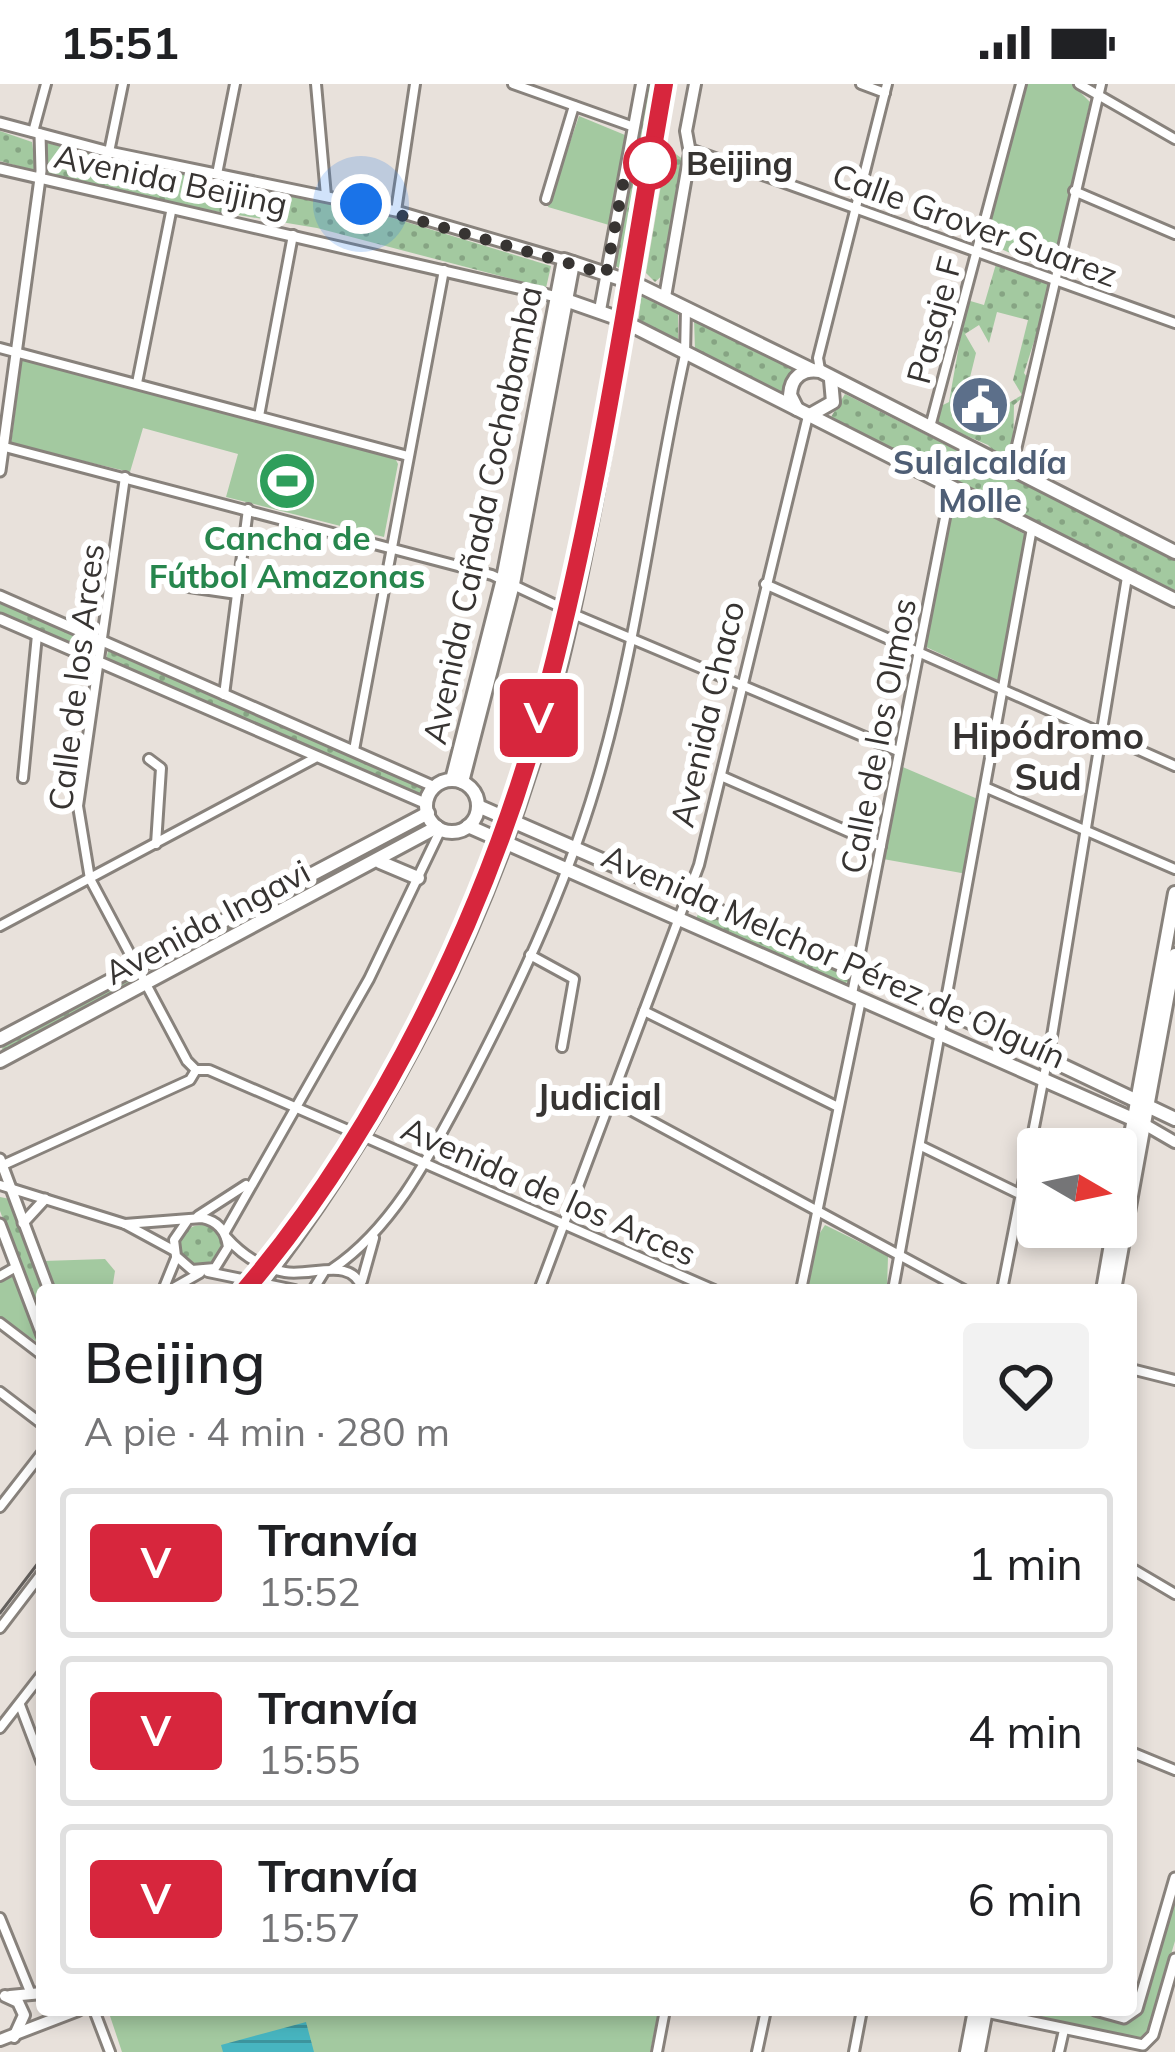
<!DOCTYPE html>
<html lang="es">
<meta charset="utf-8">
<style>
body{margin:0;font-family:Mulish,sans-serif;background:#f2f2f2;color:#202124;height:100vh;display:flex;flex-direction:column;font-size:45px;white-space:nowrap}
*{box-sizing:border-box;margin:0}
p{font-size:39px;color:#757577}
.icon{flex:none;width:66px;height:66px;fill:none;stroke:currentColor;stroke-width:2;stroke-linecap:round;stroke-linejoin:round}
.map{position:relative;flex:1;overflow:hidden}
.details{position:absolute;left:36px;top:1200px;width:1101px;height:732px;display:flex;flex-direction:column;background:#fff;border-radius:12px;box-shadow:0 6px 18px #0003}
.details>*{flex:none}
.badge{padding:0 24px;border-radius:9px;font-size:42px;line-height:78px}
.needle{width:78px;rotate:99deg}
.fabs{position:absolute;left:1017px;top:1044px;display:grid;gap:24px}
.fabs a{display:grid;place-items:center;width:120px;height:120px;border-radius:12px;background:#fff;box-shadow:0 6px 18px #0003;font-size:60px}
.you{position:absolute;width:60px;height:60px;margin:-30px;border:9px solid #fff;border-radius:50%;background:#1a73e8;box-shadow:0 0 0 18px #1a73e833}
.map>.badge{position:absolute;translate:-50% -50%;box-shadow:0 0 0 6px #fff}
.round{display:grid;place-items:center;flex:none;width:126px;height:126px;border-radius:12px;background:#f2f2f2}
.headline{display:flex;align-items:center;justify-content:space-between;height:204px;padding:0 48px}
h1{font-size:57px;font-weight:600;line-height:90px}
ul{padding:0;list-style:none}
li{display:flex;align-items:center;gap:36px;height:150px;margin:0 24px 18px;padding:0 24px;border:6px solid #e0e0e0;border-radius:12px}
li div{flex:1}
li b{display:block;font-size:45px}
li em{font-style:normal}
li .badge{min-width:132px;font-weight:700;text-align:center}
.status{display:flex;justify-content:space-between;align-items:center;height:84px;padding:0 60px;background:#fff;direction:ltr}
.status svg{height:33px;fill:currentColor}
.map>svg:first-child{display:block}
</style>
<div class="status"><b>15:51</b><svg viewBox="0 0 49 12"><path d="M0 12V9h3v3zM5 12V6h3v6zM10 12V3h3v9zM15 12V0h3v12zM26 1h20v11H26zM47 4h2v5h-2z"/></svg></div>
<div class="map">
<svg width="1175" height="1968" viewBox="0 0 1175 1968">
<defs>
<pattern id="grass-dots" width="8" height="8" patternUnits="userSpaceOnUse" patternTransform="scale(3)"><rect width="8" height="8" fill="#a3c9a0"/><path d="M2 2h.1M6 6h.1" fill="none" stroke="#86a483" stroke-width="1.8" stroke-linecap="round"/></pattern>
<pattern id="water-rules" width="6" height="5" patternUnits="userSpaceOnUse" patternTransform="scale(3)"><rect width="6" height="5" fill="#47b5c0"/><path d="M0 2.5h6" fill="none" stroke="#3c949d"/></pattern>
</defs>
<rect width="100%" height="100%" fill="#e8e1db"/>
<g fill="url(#grass-dots)" fill-rule="evenodd">
<polygon points="649,0 661,0 626,187 613,181"/>
<polygon points="0,47 32,58 36,87 0,77"/>
<polygon points="47,59 393,134 551,182 546,204 317,144 172,120 46,91"/>
<polygon points="673,68 684,76 664,190 655,198 646,189 666,72"/>
<path d="M996,180l56,21 -28,88 6,8 -6,23 -3,-5 -7,6 -1,47 -14,4 -11,-11 -51,-22 4,-17 8,-4 18,-102 17,5zM997,228l31,8 -15,60 9,15 -15,9 -8,-13 -9,39 -31,-8 17,-69 -11,-19 14,-9 10,18z"/>
<polygon points="642,208 678,226 678,258 638,238"/>
<polygon points="694,234 794,284 782,311 695,267"/>
<polygon points="845,310 1175,476 1175,508 831,333"/>
<polygon points="0,519 94,560 93,570 0,529"/>
<polygon points="108,567 424,704 416,713 106,576"/>
<polygon points="422,735 425,747 153,889 150,885 390,758"/>
<polygon points="700,825 848,891 851,896 844,900 696,835"/>
<polygon points="132,893 135,899 0,970 4,960"/>
<polygon points="0,1113 10,1115 44,1206 42,1237 0,1127"/>
<circle cx="201" cy="1162" r="21"/>
</g>
<g fill="#a3c9a0">
<polygon points="1027,0 1072,0 1090,18 1053,182 1047,185 985,158"/>
<polygon points="579,32 625,51 609,141 548,123"/>
<polygon points="22,274 394,372 398,380 384,453 226,413 238,370 143,344 130,388 11,360"/>
<polygon points="971,421 1026,451 999,597 926,563 950,429"/>
<polygon points="898,681 980,716 967,790 883,775"/>
<polygon points="825,1141 888,1172 887,1206 805,1206 816,1155"/>
<polygon points="105,1175 115,1187 112,1206 55,1206 43,1177"/>
<polygon points="11,1189 42,1261 0,1234 0,1196"/>
<polygon points="1175,1810 1175,1857 1146,1953 1138,1957 1001,1926 1080,1926 1123,1939 1134,1935"/>
<polygon points="108,1926 659,1926 650,1968 122,1968"/>
</g>
<polygon fill="url(#water-rules)" points="306,1938 314,1968 223,1968 221,1961"/>
<g fill="none" stroke-linecap="round" stroke-linejoin="round">
<defs>
<g id="minor">
<polyline points="316,0 326,112"/>
<polyline points="513,0 634,43"/>
<polyline points="861,0 885,9"/>
<polyline points="1079,0 1175,55"/>
<polyline points="33,48 46,0"/>
<polyline points="690,65 1175,239"/>
<polyline points="109,68 123,0"/>
<polyline points="217,90 235,0"/>
<polyline points="1074,107 1175,150"/>
<polyline points="546,115 574,22"/>
<polyline points="396,127 415,0"/>
<polyline points="0,264 408,372"/>
<polyline points="820,286 818,274 887,0"/>
<polyline points="137,299 171,128"/>
<polyline points="259,332 293,151"/>
<polyline points="930,343 1021,0"/>
<polyline points="1,362 492,491 560,523"/>
<polyline points="1012,383 1101,0"/>
<polyline points="125,393 78,722 90,795 187,977 196,986"/>
<polyline points="765,500 1175,682"/>
<polyline points="182,502 237,510"/>
<polyline points="573,530 898,667"/>
<polyline points="224,611 248,425"/>
<polyline points="354,666 444,186"/>
<polyline points="149,675 161,684 156,760"/>
<polyline points="721,692 881,762"/>
<polyline points="23,694 37,551"/>
<polyline points="987,704 1175,785"/>
<polyline points="0,842 315,674"/>
<polyline points="530,871 574,895 562,963"/>
<polyline points="852,910 951,403"/>
<polyline points="644,927 838,1023"/>
<polyline points="196,986 209,986 350,1047"/>
<polyline points="610,1015 964,1206"/>
<polyline points="365,1053 714,1206"/>
<polyline points="921,1062 1038,1119"/>
<polyline points="1,1082 190,996 196,986"/>
<polyline points="0,1101 125,1140 173,1166"/>
<polyline points="198,1132 246,1101"/>
<path d="M125,1140l77,-6c16,3 24,13 26,29l-13,21 -23,2 -16,-14 -2,-16 13,-19"/>
<polyline points="1087,1143 1115,1156"/>
<polyline points="225,1148 369,895 441,745"/>
<path d="M226,1153c16,18 35,31 59,35 27,5 67,-17 78,18"/>
<path d="M332,1185c60,-40 97,-112 130,-174 52,-99 102,-203 134,-311 42,-140 57,-287 89,-429l1,-46"/>
<polyline points="208,1188 295,1206"/>
<polyline points="0,1192 16,1183"/>
<polyline points="362,1197 374,1154"/>
<polyline points="163,1206 176,1174"/>
<polyline points="170,1206 200,1189"/>
<path d="M259,1206c144,-187 247,-399 304,-628 30,-124 50,-252 73,-377"/>
<polyline points="313,1206 324,1188"/>
<polyline points="539,1206 699,781 808,332"/>
<polyline points="801,1206 861,916"/>
<polyline points="893,1206 1032,444"/>
<polyline points="1002,1206 1052,952 1127,493"/>
<polyline points="0,1239 42,1271"/>
<polyline points="1131,1285 1175,1296"/>
<polyline points="0,1308 42,1340"/>
<polyline points="0,1423 42,1369"/>
<polyline points="1131,1484 1175,1510"/>
<polyline points="0,1544 42,1489"/>
<polyline points="20,1621 42,1679"/>
<polyline points="0,1644 42,1590"/>
<polyline points="1131,1668 1175,1686"/>
<polyline points="0,1834 31,1910"/>
<polyline points="94,1926 110,1968"/>
<polyline points="657,1968 665,1926"/>
<polyline points="757,1968 766,1926"/>
<polyline points="854,1968 862,1926"/>
<polyline points="1059,1968 1064,1946"/>
</g>
<g id="tertiary">
<polyline points="0,39 109,68 396,127 564,176"/>
<polyline points="0,85 557,213"/>
<polyline points="0,387 41,87 40,50"/>
<polyline points="0,512 435,703"/>
<polyline points="0,535 427,720"/>
<polyline points="0,1075 49,1206"/>
<polyline points="23,1139 45,1115"/>
<polyline points="0,1140 42,1251"/>
<polyline points="1095,1926 1124,1934 1137,1925 1175,1794"/>
<polyline points="986,1928 1143,1961 1153,1951 1175,1875"/>
</g>
<g id="secondary">
<polyline points="665,213 690,69 686,47 695,0"/>
<polyline points="600,226 642,0"/>
<polyline points="1144,1040 1175,1058"/>
<polyline points="5,1912 18,1918 24,1931 14,1953"/>
<polyline points="10,1912 42,1909"/>
<polyline points="0,1956 78,1926"/>
</g>
<g id="primary">
<polyline points="557,213 617,234 1175,516"/>
<path d="M797,325l-7,-14c1,-18 13,-27 30,-24l355,181"/>
<polyline points="810,331 833,318 831,296"/>
<polyline points="452,696 503,495 564,176 636,200 812,286"/>
<polyline points="462,698 513,500 573,179"/>
<polyline points="1116,1133 1175,809"/>
<polyline points="1103,1206 1114,1143"/>
<polyline points="1114,1206 1144,1040"/>
<polyline points="967,1968 975,1926"/>
<polyline points="978,1968 986,1926"/>
</g>
<g id="trunk">
<circle cx="452" cy="722" r="26"/>
<polyline points="478,722 939,923 1175,1035"/>
<polyline points="468,742 1144,1040 1175,871"/>
<polyline points="380,778 418,794"/>
<polyline points="0,955 428,729"/>
<polyline points="0,977 437,743"/>
</g>
</defs>
<use href="#minor" stroke="#88827c" stroke-width="14"/>
<use href="#tertiary" stroke="#88827c" stroke-width="15"/>
<use href="#secondary" stroke="#88827c" stroke-width="16"/>
<use href="#primary" stroke="#88827c" stroke-width="18"/>
<use href="#trunk" stroke="#88827c" stroke-width="18"/>
<use href="#minor" stroke="#fff" stroke-width="8"/>
<use href="#tertiary" stroke="#fff" stroke-width="9"/>
<use href="#secondary" stroke="#fff" stroke-width="10"/>
<use href="#primary" stroke="#fff" stroke-width="12"/>
<use href="#trunk" stroke="#fff" stroke-width="12"/>
<g stroke="#64605d" stroke-width="3">
<path d="M245,1206c291,-343 343,-781 419,-1206"/>
<polyline points="0,1529 42,1474"/>
</g>
</g>
<g fill="none" stroke-linecap="round" stroke-linejoin="round">
<defs>
<path id="line" d="M245,1206c137,-161 245,-385 299,-589 54,-200 84,-413 120,-617"/>
</defs>
<use href="#line" stroke="#fff" stroke-width="27"/>
<use href="#line" stroke="#d7263d" stroke-width="18"/>
<polyline stroke="#373432" stroke-width="12" stroke-dasharray="0 21.6" points="361,120 606,190 625,90 650,79"/>
</g>
<defs>
<symbol id="civic-disc" viewBox="-11 -11 22 22"><circle r="9.5" fill="#5c6f8a" stroke="#fff"/><path d="M-.6-6.5H3V-4.5H.6V-3L4-1V1h2V6H-6V1h2V-1L-.6-3ZM-1.2 2.5V6h2.4V2.5Z" fill="#fff"/></symbol>
<symbol id="stadium-disc" viewBox="-11 -11 22 22"><circle r="9.5" fill="#2e9e5b" stroke="#fff"/><path d="M0-5a6.5 5 0 1 0 0 10a6.5 5 0 1 0 0-10ZM-3.5-1.8h7v3.6h-7Z" fill="#fff"/></symbol>
</defs>
<g fill-rule="evenodd">
<use href="#civic-disc" x="947" y="288" width="66" height="66"/>
<use href="#stadium-disc" x="254" y="364" width="66" height="66"/>
</g>
<circle fill="#fff" stroke="#d7263d" stroke-width="6" cx="650" cy="79" r="24"/>
<g text-anchor="middle" stroke-width="12" stroke-linejoin="round" paint-order="stroke">
<g font-size="33" font-weight="bold" fill="#373432" stroke="#fff" text-anchor="start">
<text x="686" y="91">Beijing</text>
</g>
<g font-size="33" fill="#373432" stroke="#fff">
<text transform="translate(171 96) rotate(12)" y="12">Avenida Beijing</text>
<text transform="translate(975 141) rotate(20)" y="12">Calle Grover Suarez</text>
<text transform="translate(934 236) rotate(-75)" y="12">Pasaje F</text>
<text transform="translate(482 431) rotate(-78)" y="12">Avenida Cañada Cochabamba</text>
<text transform="translate(76 593) rotate(-83)" y="12">Calle de los Arces</text>
<text transform="translate(707 630) rotate(-77)" y="12">Avenida Chaco</text>
<text transform="translate(878 652) rotate(-79)" y="12">Calle de los Olmos</text>
<text transform="translate(207 838) rotate(-28)" y="12">Avenida Ingavi</text>
<text transform="translate(834 872) rotate(24)" y="12">Avenida Melchor Pérez de Olguín</text>
<text transform="translate(549 1107) rotate(24)" y="12">Avenida de los Arces</text>
</g>
<g font-size="33" font-weight="bold" fill="#4e5e75" stroke="#fff">
<text x="980" y="390">Sulalcaldía<tspan x="980" dy="38">Molle</tspan></text>
</g>
<g font-size="33" font-weight="bold" fill="#27864d" stroke="#fff">
<text x="287" y="466">Cancha de<tspan x="287" dy="38">Fútbol Amazonas</tspan></text>
</g>
<g font-size="36" font-weight="bold" fill="#373432" stroke="#fff">
<text x="1048" y="665">Hipódromo<tspan x="1048" dy="41">Sud</tspan></text>
<text x="599" y="1026">Judicial</text>
</g>
</g>
</svg>
<div class="fabs">
<a><svg class="needle" viewBox="-14 -14 28 28"><path d="M0-13l5 13h-10z" fill="#e53935"/><path d="M0 13l5-13h-10z" fill="#757577"/></svg></a>
</div>
<div class="you" style="left:361px;top:120px"></div>
<b class="badge" style="left:539px;top:634px;background:#d7263d;color:#fff">V</b>
<section class="details">
<div class="headline"><div><h1>Beijing</h1><p>A pie · 4 min · 280 m</p></div><a class="round"><svg class="icon" aria-label="heart" viewBox="0 0 24 24"><path d="M12 20l-8-8c-3-5 5-10 8-4 3-6 11-1 8 4z"/></svg></a></div>
<ul>
<li><span class="badge" style="background:#d7263d;color:#fff">V</span><div><b>Tranvía</b><p>15:52</p></div><em>1 min</em></li>
<li><span class="badge" style="background:#d7263d;color:#fff">V</span><div><b>Tranvía</b><p>15:55</p></div><em>4 min</em></li>
<li><span class="badge" style="background:#d7263d;color:#fff">V</span><div><b>Tranvía</b><p>15:57</p></div><em>6 min</em></li>
</ul>
</section>
</div>
